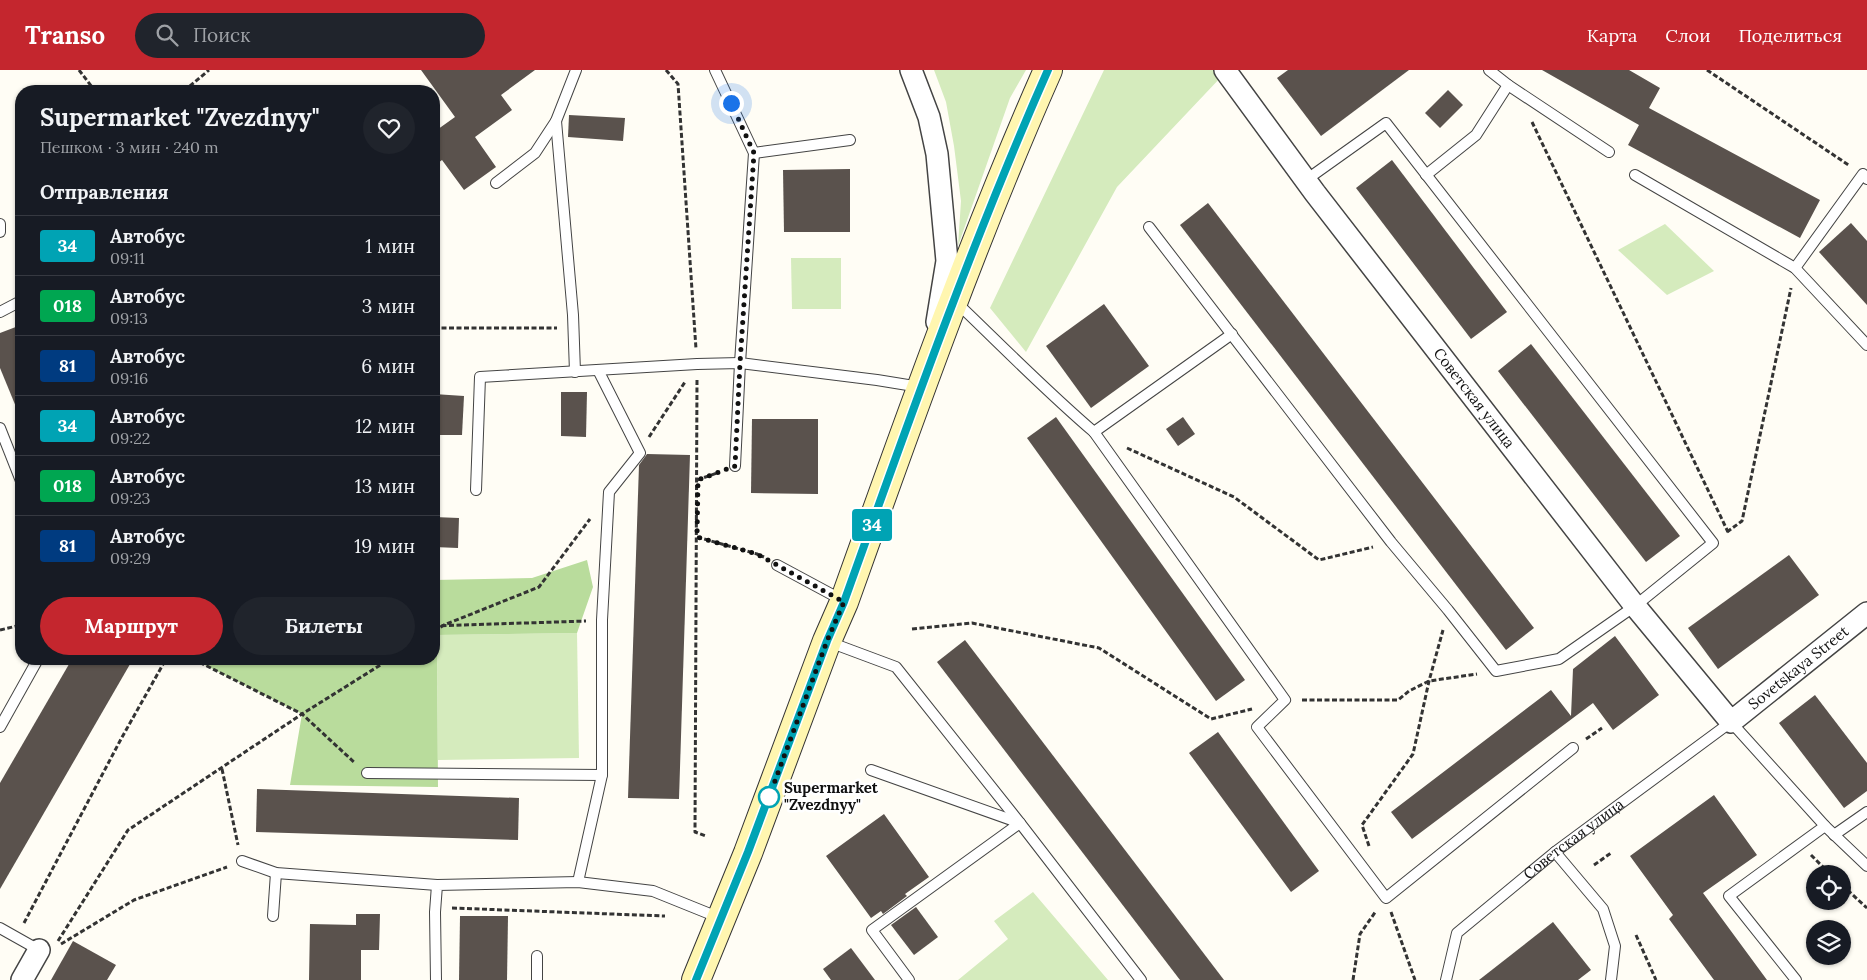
<!DOCTYPE html>
<html lang="ru">
<meta charset="utf-8">
<style>
body{margin:0;font-family:Lora,serif;background:#20242c;color:#f1f3f6;height:100vh;display:flex;flex-direction:column;font-size:19px;white-space:nowrap}
*{box-sizing:border-box;margin:0}
p{font-size:16px;color:#9ea1a6}
.icon{flex:none;width:28px;height:28px;fill:none;stroke:currentColor;stroke-width:2;stroke-linecap:round;stroke-linejoin:round}
.map{position:relative;flex:1;overflow:hidden}
.details{position:absolute;left:15px;top:15px;width:425px;height:580px;display:flex;flex-direction:column;background:#171b24;border-radius:20px;box-shadow:0 1px 4px #0004}
.details>*{flex:none}
.badge{padding:0 10px;border-radius:4px;font-size:18px;line-height:32px}
.buttons{position:absolute;left:1806px;top:795px;display:grid;gap:10px}
.buttons a{display:grid;place-items:center;width:45px;height:45px;border-radius:50%;background:#171b24;box-shadow:0 1px 4px #0004;font-size:25px}
.you{position:absolute;width:25px;height:25px;margin:-12px;border:4px solid #fff;border-radius:50%;background:#1a73e8;box-shadow:0 0 0 8px #1a73e833}
.map>.badge{position:absolute;translate:-50% -50%;box-shadow:0 0 0 2px #fff}
h2{padding:0 25px;font-size:19px;line-height:45px}
.round{display:grid;place-items:center;flex:none;width:52px;height:52px;border-radius:26px;background:#20242c}
.summary{display:flex;align-items:center;justify-content:space-between;height:85px;padding:0 25px}
h1{font-size:24px;font-weight:700;line-height:38px}
.action{display:flex;gap:10px;margin-top:auto;padding:10px 25px}
.action a{flex:1;height:58px;border-radius:30px;background:#c4262e;color:#fff;font-size:20px;font-weight:700;line-height:58px;text-align:center}
.action a+a{background:#20242c;color:#f1f3f6}
ul{padding:0;list-style:none}
li{display:flex;align-items:center;gap:15px;height:60px;padding:0 25px;border-top:1px solid #363941}
li div{flex:1}
li b{display:block;font-size:19px}
li em{font-style:normal}
li .badge{min-width:55px;font-weight:700;text-align:center}
header{display:flex;align-items:center;gap:30px;box-sizing:border-box;height:70px;padding:0 25px;background:#c4262e;color:#fff}
header strong{font-size:24px}
nav{display:flex;gap:28px;margin-inline-start:auto;font-size:18px}
.search{width:350px;height:45px;background:#20242c;display:flex;align-items:center;gap:12px;box-sizing:border-box;padding:0 18px;border-radius:28px;color:#9ea1a6;font-size:19px}
.map>svg:first-child{display:block}
</style>
<header>
<strong>Transo</strong>
<div class="search"><svg class="icon" aria-label="search" viewBox="0 0 24 24"><circle cx="10" cy="10" r="6"/><path d="M15 15l6 6"/></svg>Поиск</div>
<nav><a>Карта</a><a>Слои</a><a>Поделиться</a></nav>
</header>
<div class="map">
<svg width="1867" height="910" viewBox="0 0 1867 910">
<rect width="100%" height="100%" fill="#fffdf5"/>
<g fill="#d5ebbd">
<polygon points="934,0 1026,0 1010,28 958,176 961,131 954,76 946,32"/>
<polygon points="1104,0 1218,0 1222,6 1117,117 1026,282 990,238"/>
<polygon points="1665,154 1714,201 1667,225 1618,180"/>
<polygon points="791,188 841,188 841,239 792,239"/>
<polygon points="577,563 579,688 438,690 437,565"/>
<polygon points="1033,822 1108,910 958,910 1008,869 994,851"/>
</g>
<polygon fill="#b9dc9c" points="587,490 593,517 577,563 437,565 438,717 290,715 302,644 193,589 434,589 434,510 532,508"/>
<g fill="#5a524d">
<polygon points="421,0 535,0 501,25 512,40 475,67 496,97 464,120 442,90 434,96 434,62 455,47"/>
<polygon points="1288,0 1409,0 1321,66 1277,8"/>
<polygon points="1542,0 1629,0 1660,18 1649,38 1820,130 1800,168 1628,75 1639,55"/>
<polygon points="1448,20 1463,35 1440,58 1425,43"/>
<polygon points="569,45 625,48 623,71 568,67"/>
<polygon points="1392,90 1507,242 1471,269 1356,118"/>
<polygon points="850,99 850,162 784,162 783,100"/>
<polygon points="1208,133 1534,558 1506,580 1180,155"/>
<polygon points="1851,153 1867,171 1867,235 1819,182"/>
<polygon points="1104,234 1149,296 1091,338 1046,276"/>
<polygon points="21,255 21,349 0,298 0,263"/>
<polygon points="1531,274 1680,466 1646,492 1498,301"/>
<polygon points="561,322 587,322 586,367 561,366"/>
<polygon points="434,324 464,326 462,365 434,365"/>
<polygon points="1056,347 1245,610 1216,631 1027,368"/>
<polygon points="1183,347 1195,364 1178,376 1166,359"/>
<polygon points="752,349 818,349 818,424 751,423"/>
<polygon points="647,384 690,385 679,729 628,728 639,395"/>
<polygon points="434,447 459,448 458,478 434,477"/>
<polygon points="1789,485 1819,525 1718,599 1688,558"/>
<polygon points="1615,566 1659,625 1613,660 1593,633 1412,769 1391,742 1551,620 1571,646 1573,599"/>
<polygon points="965,570 1224,910 1180,910 937,592"/>
<polygon points="72,589 133,589 0,819 0,713"/>
<polygon points="1815,625 1867,693 1867,721 1844,738 1779,653"/>
<polygon points="1218,662 1319,801 1291,822 1189,683"/>
<polygon points="257,719 519,728 518,770 256,762"/>
<polygon points="1714,725 1757,785 1703,823 1767,910 1714,910 1669,849 1673,845 1630,786"/>
<polygon points="884,744 929,807 905,824 907,826 883,844 881,841 871,848 826,786"/>
<polygon points="916,837 938,867 914,885 891,855"/>
<polygon points="356,844 380,844 379,880 361,880 361,910 309,910 310,854 356,855"/>
<polygon points="460,846 508,846 507,910 459,910"/>
<polygon points="1553,852 1591,900 1578,910 1479,910"/>
<polygon points="73,871 116,895 107,910 51,910"/>
<polygon points="851,878 875,910 831,910 823,899"/>
</g>
<g fill="none" stroke-linecap="round" stroke-linejoin="round">
<defs>
<g id="service">
<polyline points="715,0 754,83 740,293 877,310 920,317"/>
<polyline points="1489,0 1508,15 1609,82"/>
<polyline points="556,51 573,245 575,302"/>
<polyline points="754,83 850,70"/>
<polyline points="1426,105 1476,65 1508,15"/>
<polyline points="1635,105 1795,198 1867,275"/>
<polyline points="496,113 535,83 556,51 576,0"/>
<polyline points="0,154 0,162"/>
<polyline points="1149,157 1391,472 1448,540 1496,601 1559,589 1635,536 1713,473 1386,53 1306,110"/>
<polyline points="1795,198 1863,104 1867,109"/>
<path d="M956,232c46,44 90,89 138,130l138,-98"/>
<polyline points="0,242 21,231"/>
<polyline points="0,358 21,411"/>
<polyline points="1094,362 1285,630 1257,657 1386,828 1573,678"/>
<polyline points="476,420 480,307 697,294 740,293 735,396"/>
<polyline points="777,495 844,531"/>
<polyline points="829,572 896,597 1020,753 1141,910"/>
<polyline points="0,657 38,589"/>
<polyline points="871,700 1020,753 872,860 909,910"/>
<polyline points="367,703 602,705"/>
<polyline points="1834,765 1867,742"/>
<polyline points="1555,782 1603,839 1615,876 1611,910"/>
<polyline points="242,791 276,803 437,815"/>
<polyline points="578,812 602,705 602,550 609,422 640,383 598,300"/>
<polyline points="273,846 276,803"/>
<polyline points="0,858 39,880"/>
<polyline points="436,910 435,842 437,815 578,812 653,821 720,848"/>
<polyline points="537,910 537,886"/>
<path id="s1" d="M1446,910l11,-47 98,-81 176,-130 94,104 42,40"/>
<polyline points="1796,910 1729,826 1825,756"/>
</g>
<g id="minor">
<polyline points="911,0 929,47 937,84 947,191 937,252"/>
<path id="s2" d="M1225,0l90,123 320,413 96,116 136,-109"/>
<polyline points="22,910 39,880"/>
</g>
<path id="secondary" d="M696,910l52,-127 79,-212 17,-39c64,-179 127,-358 204,-532"/>
</defs>
<use href="#service" stroke="#444" stroke-width="12"/>
<use href="#minor" stroke="#444" stroke-width="24"/>
<use href="#secondary" stroke="#333" stroke-width="30"/>
<g stroke="#333" stroke-width="3" stroke-dasharray="5 2.5" stroke-linecap="butt">
<polyline points="79,0 95,21"/>
<polyline points="666,0 678,14 696,279"/>
<polyline points="1707,0 1850,96"/>
<polyline points="184,21 209,0"/>
<polyline points="1532,52 1728,462"/>
<polyline points="434,258 557,258"/>
<polyline points="697,310 695,762 706,766"/>
<polyline points="649,367 685,312"/>
<polyline points="1127,378 1234,427 1319,490 1373,477"/>
<polyline points="697,410 720,402"/>
<polyline points="1727,462 1742,451 1791,218"/>
<polyline points="697,467 757,484 764,487"/>
<polyline points="434,556 586,551"/>
<polyline points="912,559 972,553 1099,578 1211,649 1252,639"/>
<polyline points="0,560 21,555"/>
<polyline points="434,561 444,555 539,517 590,449"/>
<polyline points="193,589 302,644 355,693"/>
<polyline points="1302,630 1398,630 1409,621 1429,611 1477,604"/>
<polyline points="1586,669 1602,658"/>
<polyline points="222,699 238,775"/>
<polyline points="1369,776 1362,755 1413,684 1429,611 1443,560"/>
<polyline points="1811,785 1830,804"/>
<polyline points="1594,795 1611,783"/>
<polyline points="1842,815 1867,838"/>
<polyline points="452,838 665,846"/>
<polyline points="1391,842 1415,910"/>
<polyline points="24,853 121,669 166,589"/>
<polyline points="1636,865 1656,910"/>
<polyline points="58,871 128,760 302,644 390,589"/>
<polyline points="61,874 134,830 227,797"/>
<polyline points="1353,910 1360,864 1376,841"/>
</g>
<use href="#service" stroke="#fff" stroke-width="10"/>
<use href="#minor" stroke="#fff" stroke-width="21"/>
<use href="#secondary" stroke="#fff6b0" stroke-width="28"/>
</g>
<g fill="none" stroke-linecap="round" stroke-linejoin="round">
<defs>
<path id="line" d="M696,910l52,-128 79,-211 17,-39c64,-179 127,-358 204,-532"/>
</defs>
<use href="#line" stroke="#fff" stroke-width="11"/>
<use href="#line" stroke="#00a3b4" stroke-width="8"/>
<polyline stroke="#111" stroke-width="5" stroke-dasharray="0 9" points="731,33 754,83 740,293 735,396 698,410 697,467 757,484 844,532 827,571 769,727"/>
</g>
<circle fill="#fff" stroke="#00a3b4" stroke-width="2.5" cx="769" cy="727" r="10"/>
<g text-anchor="middle" stroke-width="5" stroke-linejoin="round" paint-order="stroke">
<g font-size="15" fill="#111" stroke="#fff">
<text dy="5" stroke="none"><textPath href="#s2" startOffset="412">Советская улица</textPath></text>
<text dy="5" stroke="none"><textPath href="#s2" startOffset="912">Sovetskaya Street</textPath></text>
<text dy="5" stroke="none"><textPath href="#s1" startOffset="198">Советская улица</textPath></text>
</g>
<g font-size="15" font-weight="bold" fill="#111" stroke="#fff" text-anchor="start">
<text x="784" y="723">Supermarket<tspan x="784" dy="17">"Zvezdnyy"</tspan></text>
</g>
</g>
</svg>
<div class="buttons">
<a><svg class="icon" aria-label="locate" viewBox="0 0 24 24"><circle cx="12" cy="12" r="6"/><path d="M12 2v4M12 18v4M2 12h4M18 12h4"/></svg></a>
<a><svg class="icon" aria-label="layers" viewBox="0 0 24 24"><path d="M12 4l9 5-9 5-9-5zM3 14l9 5 9-5"/></svg></a>
</div>
<div class="you" style="left:731px;top:33px"></div>
<b class="badge" style="left:872px;top:455px;background:#00a3b4;color:#fff">34</b>
<section class="details">
<div class="summary"><div><h1>Supermarket &quot;Zvezdnyy&quot;</h1><p>Пешком · 3 мин · 240 m</p></div><a class="round"><svg class="icon" aria-label="heart" viewBox="0 0 24 24"><path d="M12 20l-8-8c-3-5 5-10 8-4 3-6 11-1 8 4z"/></svg></a></div>
<h2>Отправления</h2>
<ul>
<li><span class="badge" style="background:#00a3b4;color:#fff">34</span><div><b>Автобус</b><p>09:11</p></div><em>1 мин</em></li>
<li><span class="badge" style="background:#00a651;color:#fff">018</span><div><b>Автобус</b><p>09:13</p></div><em>3 мин</em></li>
<li><span class="badge" style="background:#003b80;color:#fff">81</span><div><b>Автобус</b><p>09:16</p></div><em>6 мин</em></li>
<li><span class="badge" style="background:#00a3b4;color:#fff">34</span><div><b>Автобус</b><p>09:22</p></div><em>12 мин</em></li>
<li><span class="badge" style="background:#00a651;color:#fff">018</span><div><b>Автобус</b><p>09:23</p></div><em>13 мин</em></li>
<li><span class="badge" style="background:#003b80;color:#fff">81</span><div><b>Автобус</b><p>09:29</p></div><em>19 мин</em></li>
</ul>
<div class="action"><a>Маршрут</a><a>Билеты</a></div>
</section>
</div>
